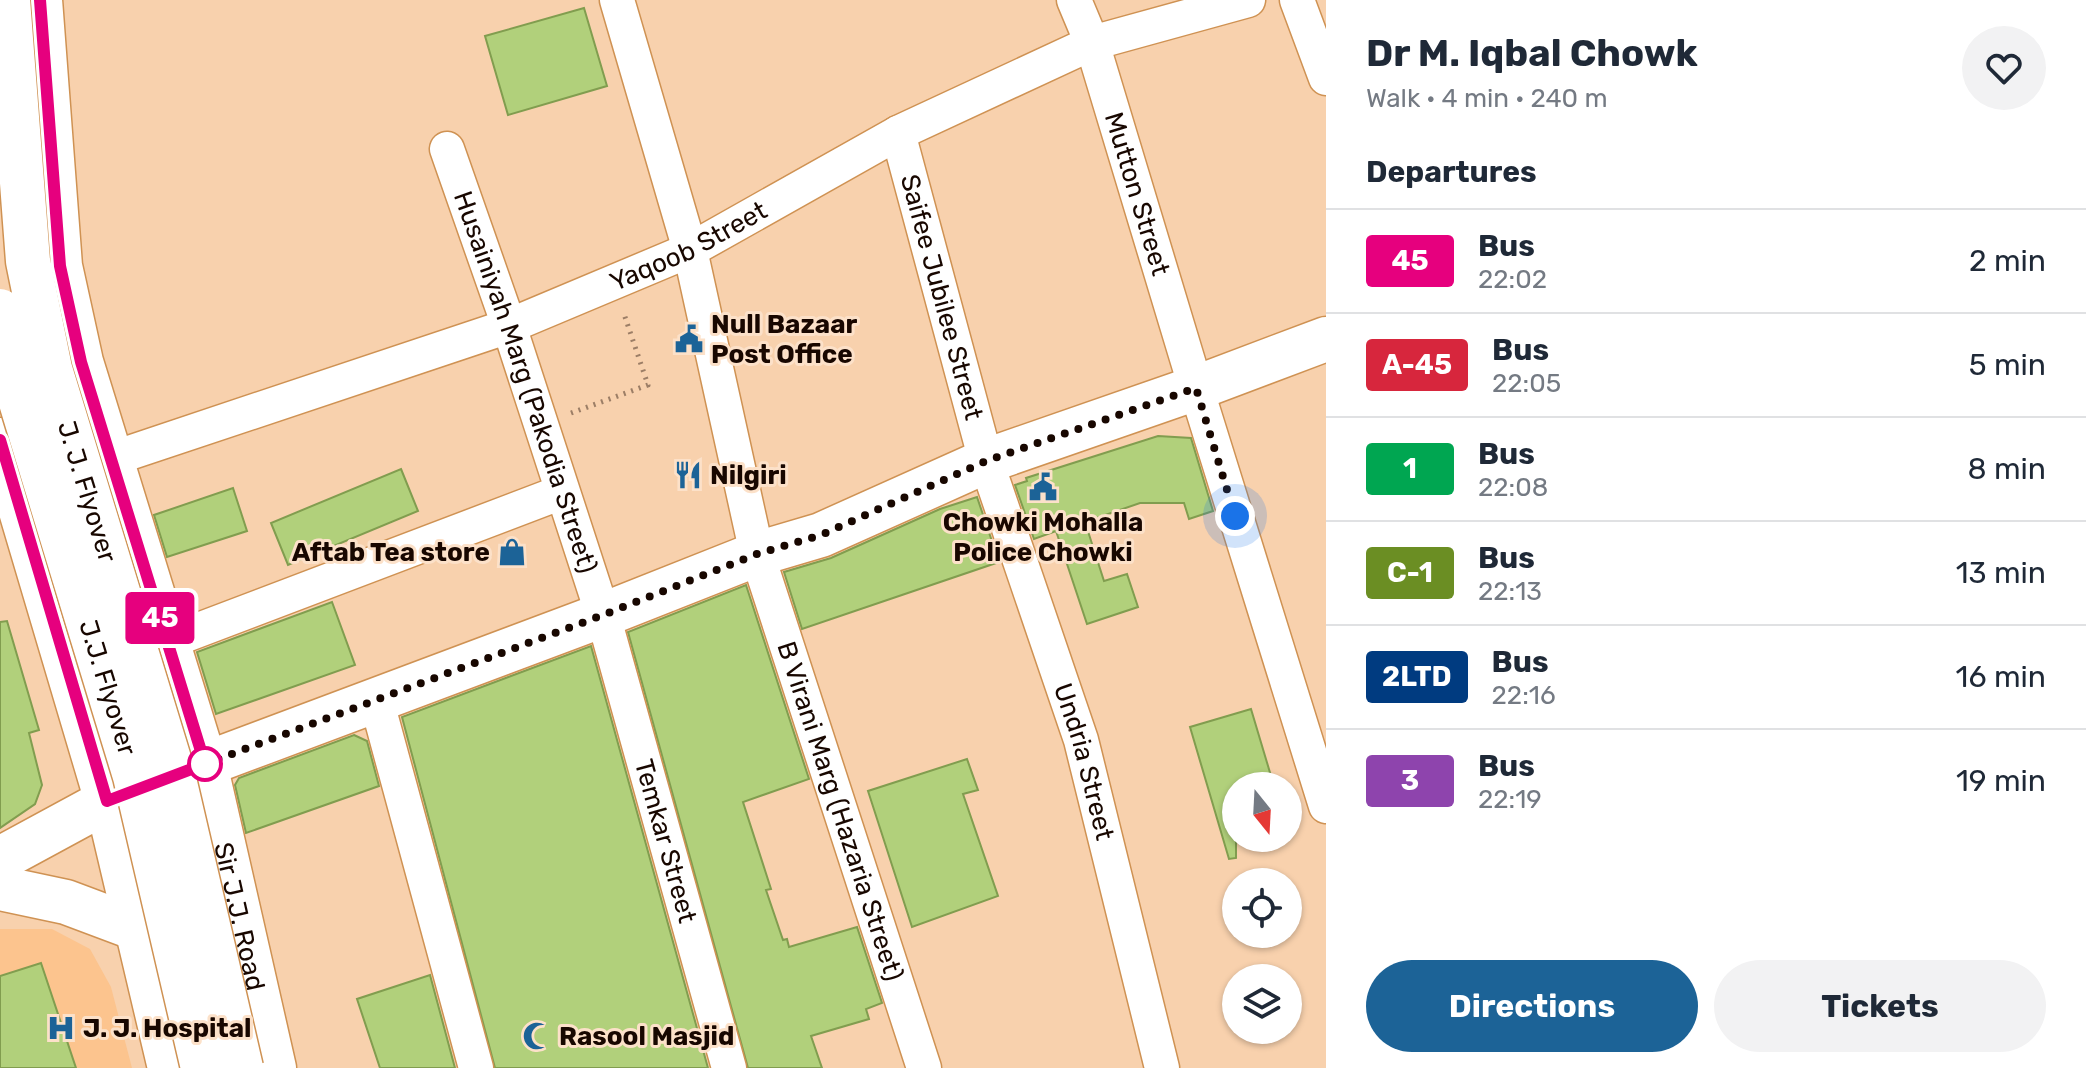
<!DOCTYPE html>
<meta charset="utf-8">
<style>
body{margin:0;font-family:Rubik,sans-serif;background:#f2f2f3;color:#1f2937;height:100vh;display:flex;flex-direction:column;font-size:30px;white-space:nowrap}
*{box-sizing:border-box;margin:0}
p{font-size:26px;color:#747a83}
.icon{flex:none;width:44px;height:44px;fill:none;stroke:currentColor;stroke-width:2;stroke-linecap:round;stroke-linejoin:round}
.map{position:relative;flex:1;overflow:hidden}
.details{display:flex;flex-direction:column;background:#fff;width:760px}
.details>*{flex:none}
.badge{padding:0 16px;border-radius:6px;font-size:28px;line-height:52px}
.needle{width:52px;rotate:162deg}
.controls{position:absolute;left:1222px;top:772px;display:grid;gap:16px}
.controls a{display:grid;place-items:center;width:80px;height:80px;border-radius:50%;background:#fff;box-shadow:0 2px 6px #0004;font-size:40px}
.you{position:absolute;width:40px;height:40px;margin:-20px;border:6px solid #fff;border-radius:50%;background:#1a73e8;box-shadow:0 0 0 12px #1a73e833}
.map>.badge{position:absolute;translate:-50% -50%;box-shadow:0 0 0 4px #fff}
h2{padding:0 40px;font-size:30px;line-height:72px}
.round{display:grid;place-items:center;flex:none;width:84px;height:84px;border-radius:42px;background:#f2f2f3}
.summary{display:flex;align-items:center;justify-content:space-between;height:136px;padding:0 40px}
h1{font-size:38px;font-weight:700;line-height:60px}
.button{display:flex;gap:16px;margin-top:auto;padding:16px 40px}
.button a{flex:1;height:92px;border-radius:48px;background:#1c6397;color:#fff;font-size:32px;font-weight:700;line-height:92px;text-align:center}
.button a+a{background:#f2f2f3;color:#1f2937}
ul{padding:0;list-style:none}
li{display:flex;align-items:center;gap:24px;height:104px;padding:0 40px;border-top:2px solid #e0e1e3}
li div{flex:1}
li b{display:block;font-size:30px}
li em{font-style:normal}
li .badge{min-width:88px;font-weight:700;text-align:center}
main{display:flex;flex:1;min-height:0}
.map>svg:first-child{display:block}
</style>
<main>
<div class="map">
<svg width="1326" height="1068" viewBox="0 0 1326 1068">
<rect width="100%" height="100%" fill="#f8d1ad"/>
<polygon fill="#fcc48e" points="0,929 52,929 90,949 111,987 132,1068 0,1068"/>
<g fill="#b1d07b" stroke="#819d4f" stroke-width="2">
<polygon points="584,8 607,86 508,115 485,36"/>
<polygon points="1158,436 1191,438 1213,511 1189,519 1184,503 1140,503 1085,522 1104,581 1127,574 1138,607 1087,624 1056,531 1034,539 1015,485 1027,481 1026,478"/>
<polygon points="401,469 418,511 288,565 271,523"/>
<polygon points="233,488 247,531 167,557 154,515"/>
<polygon points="977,497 999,562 802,629 784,572 831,558 940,509"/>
<polygon points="746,585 809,779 743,802 771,889 766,890 783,940 787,939 789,947 857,927 882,1003 866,1009 869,1019 811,1036 822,1068 748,1068 628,632"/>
<polygon points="332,602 355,665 216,714 197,652"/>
<polygon points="7,621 39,730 29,733 42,785 35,804 0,828 0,622"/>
<polygon points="591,646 708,1068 495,1068 402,717"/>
<polygon points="1251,709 1274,786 1236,786 1236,858 1229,859 1190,727"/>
<polygon points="354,735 367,741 379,786 246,833 235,785 239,778"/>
<polygon points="967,759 978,790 963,794 998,896 912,927 868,791"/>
<polygon points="41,963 76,1068 0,1068 0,976"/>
<polygon points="430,975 455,1068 380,1068 357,999"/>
</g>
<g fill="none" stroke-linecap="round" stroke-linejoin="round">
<defs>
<g id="street">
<path id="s1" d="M617,0l73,250 67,304 167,514"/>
<path id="s2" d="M1074,0l18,43 104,345 130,418"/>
<polyline points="1297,0 1326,78"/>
<path id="s3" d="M898,133l88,328 95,279 81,328"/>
<path id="s4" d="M447,149l62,177 94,289 126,453"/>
<path id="s5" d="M111,459l398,-133 181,-76 208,-117 194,-90 156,-43"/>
<polyline points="167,642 562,492"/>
<polyline points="376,699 476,1068"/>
</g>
<g id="secondary">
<polyline points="0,859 107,801 603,615 757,554 821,535 986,461 1196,388 1326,339"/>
<polyline points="0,888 66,902 138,929"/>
</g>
<g id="primary">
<path id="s6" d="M40,0l20,266 21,96 124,402 69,304"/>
<polyline points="0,440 107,801 170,1068"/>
</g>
</defs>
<use href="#street" stroke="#cf9253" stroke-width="37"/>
<use href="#secondary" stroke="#cf9253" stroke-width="47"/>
<use href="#primary" stroke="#cf9253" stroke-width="47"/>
<polyline stroke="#9c7e66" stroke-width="5" stroke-dasharray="2 6" stroke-linecap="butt" points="571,413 648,385 624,314"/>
<use href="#street" stroke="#fff" stroke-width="34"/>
<use href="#secondary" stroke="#fff" stroke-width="44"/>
<use href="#primary" stroke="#fff" stroke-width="44"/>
<defs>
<g id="primary-bridge">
<path id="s7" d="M8,0l20,261 22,108 121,397 70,302"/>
<path id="s8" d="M0,311l14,68 121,397 68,292"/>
</g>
</defs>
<use href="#primary-bridge" stroke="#cf9253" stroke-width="47" stroke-linecap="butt"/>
<use href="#primary-bridge" stroke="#fff" stroke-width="44"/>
</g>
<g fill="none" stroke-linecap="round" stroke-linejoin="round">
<defs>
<polyline id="line" points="0,440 107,801 205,764 81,362 60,266 40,0"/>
</defs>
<use href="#line" stroke="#fff" stroke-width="18"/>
<use href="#line" stroke="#e6007e" stroke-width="12"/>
<polyline stroke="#180700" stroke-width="8" stroke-dasharray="0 14.4" points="205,764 603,615 757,554 821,535 986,461 1196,388 1235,516"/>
</g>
<defs>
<symbol id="civic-bare" viewBox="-9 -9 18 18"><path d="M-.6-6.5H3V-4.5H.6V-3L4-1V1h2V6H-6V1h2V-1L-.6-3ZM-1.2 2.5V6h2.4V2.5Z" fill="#1c6397" stroke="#fce1c9" stroke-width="2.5" paint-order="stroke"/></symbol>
<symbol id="restaurant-bare" viewBox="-9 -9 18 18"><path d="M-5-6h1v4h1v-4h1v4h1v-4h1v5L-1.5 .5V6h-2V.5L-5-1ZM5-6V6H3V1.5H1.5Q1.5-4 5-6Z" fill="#1c6397" stroke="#fce1c9" stroke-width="2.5" paint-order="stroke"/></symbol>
<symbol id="shop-bare" viewBox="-9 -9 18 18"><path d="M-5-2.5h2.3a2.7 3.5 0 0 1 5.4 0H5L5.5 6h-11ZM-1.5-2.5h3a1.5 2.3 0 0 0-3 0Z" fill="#1c6397" stroke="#fce1c9" stroke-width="2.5" paint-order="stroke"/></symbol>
<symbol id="hospital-bare" viewBox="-9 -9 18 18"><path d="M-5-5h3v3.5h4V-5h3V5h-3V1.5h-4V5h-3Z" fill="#1c6397" stroke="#fce1c9" stroke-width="2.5" paint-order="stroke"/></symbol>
<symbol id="mosque-bare" viewBox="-9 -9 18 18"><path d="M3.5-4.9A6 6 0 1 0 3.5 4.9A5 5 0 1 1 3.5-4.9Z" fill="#1c6397" stroke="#fce1c9" stroke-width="2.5" paint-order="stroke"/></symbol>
</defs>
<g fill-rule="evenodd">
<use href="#civic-bare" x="669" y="319" width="40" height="40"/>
<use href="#restaurant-bare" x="668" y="455" width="40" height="40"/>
<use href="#civic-bare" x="1023" y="467" width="40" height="40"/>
<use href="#shop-bare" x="492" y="532" width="40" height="40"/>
<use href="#hospital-bare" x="41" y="1008" width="40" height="40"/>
<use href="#mosque-bare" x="517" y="1016" width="40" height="40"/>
</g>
<circle fill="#fff" stroke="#e6007e" stroke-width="4" cx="205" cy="764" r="16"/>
<g text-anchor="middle" stroke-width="6" stroke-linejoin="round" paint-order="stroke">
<g font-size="26" fill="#180700" stroke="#fce1c9">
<text dy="9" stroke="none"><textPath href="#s2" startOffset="204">Mutton Street</textPath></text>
<text dy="9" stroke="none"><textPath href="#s5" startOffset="616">Yaqoob Street</textPath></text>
<text dy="9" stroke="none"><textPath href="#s3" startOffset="170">Saifee Jubilee Street</textPath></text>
<text dy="9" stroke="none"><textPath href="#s4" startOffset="246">Husainiyah Marg (Pakodia Street)</textPath></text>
<text dy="9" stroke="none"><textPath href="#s7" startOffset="500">J. J. Flyover</textPath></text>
<text dy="9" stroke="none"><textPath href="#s8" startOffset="392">J.J. Flyover</textPath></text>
<text dy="9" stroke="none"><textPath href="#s3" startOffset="656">Undria Street</textPath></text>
<text dy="9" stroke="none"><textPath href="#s1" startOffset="842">B Virani Marg (Hazaria Street)</textPath></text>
<text dy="9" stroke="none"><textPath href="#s4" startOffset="726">Temkar Street</textPath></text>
<text dy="9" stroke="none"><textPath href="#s6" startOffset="942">Sir J.J. Road</textPath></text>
</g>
<g font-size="26" font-weight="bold" fill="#180700" stroke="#fce1c9" text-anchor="start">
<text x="711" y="333">Null Bazaar<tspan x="711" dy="30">Post Office</tspan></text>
<text x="710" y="484">Nilgiri</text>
<text x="1043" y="531" text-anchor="middle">Chowki Mohalla<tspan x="1043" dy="30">Police Chowki</tspan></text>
<text x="490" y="561" text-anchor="end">Aftab Tea store</text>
<text x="83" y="1037">J. J. Hospital</text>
<text x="559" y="1045">Rasool Masjid</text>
</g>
</g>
</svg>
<div class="controls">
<a><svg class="needle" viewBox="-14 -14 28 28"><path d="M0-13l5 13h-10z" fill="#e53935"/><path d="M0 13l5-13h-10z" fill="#747a83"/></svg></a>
<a><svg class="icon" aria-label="locate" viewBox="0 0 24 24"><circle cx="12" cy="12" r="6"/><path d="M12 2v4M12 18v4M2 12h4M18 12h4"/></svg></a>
<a><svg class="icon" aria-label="layers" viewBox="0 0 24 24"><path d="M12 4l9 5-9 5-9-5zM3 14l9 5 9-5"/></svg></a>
</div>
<div class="you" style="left:1235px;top:516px"></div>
<b class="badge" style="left:160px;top:618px;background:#e6007e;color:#fff">45</b>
</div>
<section class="details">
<div class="summary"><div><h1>Dr M. Iqbal Chowk</h1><p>Walk · 4 min · 240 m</p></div><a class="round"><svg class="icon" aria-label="heart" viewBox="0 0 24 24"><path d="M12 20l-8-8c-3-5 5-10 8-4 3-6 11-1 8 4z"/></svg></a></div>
<h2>Departures</h2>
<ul>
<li><span class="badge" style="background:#e6007e;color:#fff">45</span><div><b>Bus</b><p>22:02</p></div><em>2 min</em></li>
<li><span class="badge" style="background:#d7263d;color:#fff">A-45</span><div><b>Bus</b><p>22:05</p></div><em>5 min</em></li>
<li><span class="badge" style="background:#00a651;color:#fff">1</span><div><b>Bus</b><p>22:08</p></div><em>8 min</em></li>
<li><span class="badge" style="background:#6b8e23;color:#fff">C-1</span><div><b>Bus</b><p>22:13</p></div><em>13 min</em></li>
<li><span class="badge" style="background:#003b80;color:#fff">2LTD</span><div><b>Bus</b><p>22:16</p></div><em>16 min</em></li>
<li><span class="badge" style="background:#8e44ad;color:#fff">3</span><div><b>Bus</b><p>22:19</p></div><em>19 min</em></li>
</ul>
<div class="button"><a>Directions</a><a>Tickets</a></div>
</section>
</main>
